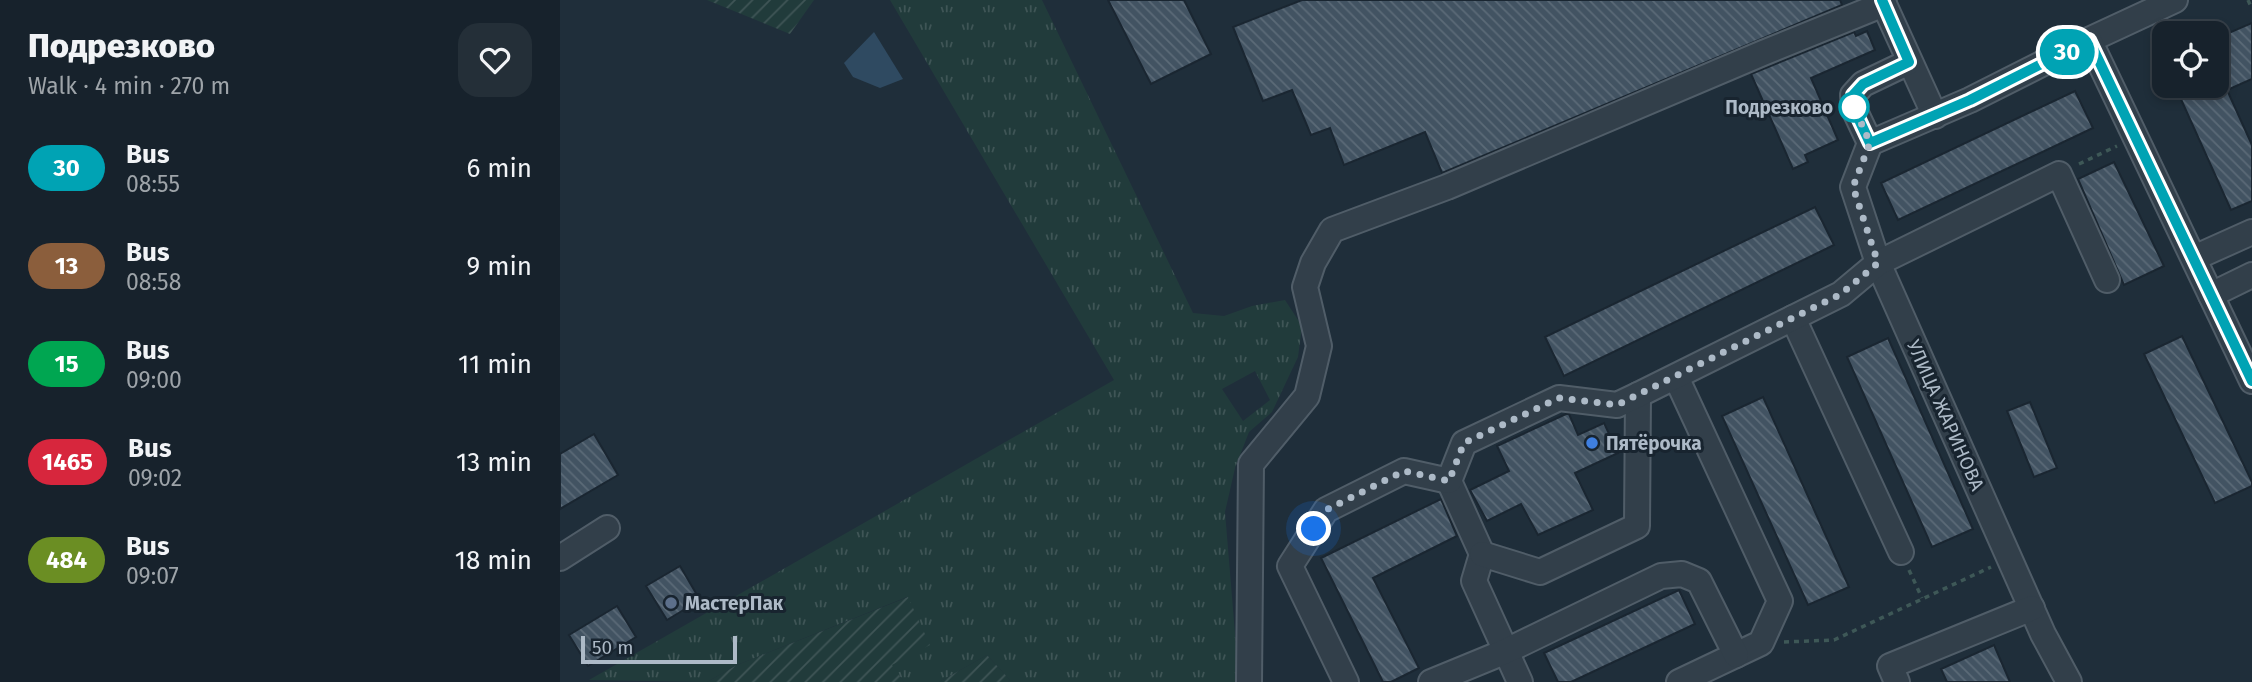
<!DOCTYPE html>
<meta charset="utf-8">
<style>
body{margin:0;font-family:"Fira Sans",sans-serif;background:#242f38;color:#f1f3f6;height:100vh;display:flex;flex-direction:column;font-size:26px;white-space:nowrap}
*{box-sizing:border-box;margin:0}
p{font-size:23px;color:#9ea4a9}
.icon{flex:none;width:38px;height:38px;fill:none;stroke:currentColor;stroke-width:2;stroke-linecap:round;stroke-linejoin:round}
.map{position:relative;flex:1;overflow:hidden}
.side{display:flex;flex-direction:column;background:#17222c;width:560px}
.side>*{flex:none}
.badge{padding:0 14px;border-radius:23px;font-size:24px;line-height:46px}
.controls{position:absolute;left:1592px;top:21px;display:grid;gap:14px}
.controls a{display:grid;place-items:center;width:77px;height:77px;border-radius:14px;background:#17222c;box-shadow:0 4px 10px #0003,0 0 0 2px #363f48;font-size:35px}
.scale{position:absolute;left:21px;bottom:18px;width:156px;box-sizing:border-box;padding-left:7px;border:4px solid #adbac7;border-top:0;font-size:19px;line-height:24px;white-space:nowrap;color:#adbac7;-webkit-text-stroke:5px #18242f;paint-order:stroke}
.you{position:absolute;width:35px;height:35px;margin:-18px;border:5px solid #fff;border-radius:50%;background:#1a73e8;box-shadow:0 0 0 10px #1a73e833}
.map>.badge{position:absolute;translate:-50% -50%;box-shadow:0 0 0 4px #fff}
.round{display:grid;place-items:center;flex:none;width:74px;height:74px;border-radius:21px;background:#242f38}
.headline{display:flex;align-items:center;justify-content:space-between;height:119px;padding:0 28px}
h1{font-size:33px;font-weight:800;line-height:52px}
ul{padding:0;list-style:none}
li{display:flex;align-items:center;gap:21px;height:98px;padding:0 28px}
li div{flex:1}
li b{display:block;font-size:26px}
li em{font-style:normal}
li .badge{min-width:77px;font-weight:700;text-align:center}
main{display:flex;flex:1;min-height:0}
.map>svg:first-child{display:block}
</style>
<main>
<section class="side">
<div class="headline"><div><h1>Подрезково</h1><p>Walk · 4 min · 270 m</p></div><a class="round"><svg class="icon" aria-label="heart" viewBox="0 0 24 24"><path d="M12 20l-8-8c-3-5 5-10 8-4 3-6 11-1 8 4z"/></svg></a></div>
<ul>
<li><span class="badge" style="background:#00a3b4;color:#fff">30</span><div><b>Bus</b><p>08:55</p></div><em>6 min</em></li>
<li><span class="badge" style="background:#8b5e3c;color:#fff">13</span><div><b>Bus</b><p>08:58</p></div><em>9 min</em></li>
<li><span class="badge" style="background:#00a651;color:#fff">15</span><div><b>Bus</b><p>09:00</p></div><em>11 min</em></li>
<li><span class="badge" style="background:#d7263d;color:#fff">1465</span><div><b>Bus</b><p>09:02</p></div><em>13 min</em></li>
<li><span class="badge" style="background:#6b8e23;color:#fff">484</span><div><b>Bus</b><p>09:07</p></div><em>18 min</em></li>
</ul>
</section>
<div class="map">
<svg width="1692" height="682" viewBox="0 0 1692 682">
<defs>
<pattern id="grass-tufts" width="24" height="20" patternUnits="userSpaceOnUse" patternTransform="scale(1.75)"><rect width="24" height="20" fill="#213b3b"/><path d="M3 7l-1-3M5 7V3M7 7l1-3M15 17l-1-3M17 17v-4M19 17l1-3" fill="none" stroke="#3f5556"/></pattern>
<pattern id="garden-furrows" width="10" height="10" patternUnits="userSpaceOnUse" patternTransform="scale(1.75)"><rect width="10" height="10" fill="#213b3b"/><path d="M-1 1l2-2M0 10L10 0M9 11l2-2" fill="none" stroke="#3f5556"/></pattern>
<pattern id="building-back-hatch" width="6" height="6" patternUnits="userSpaceOnUse" patternTransform="scale(1.75)"><rect width="6" height="6" fill="#425362"/><path d="M-1 5l2 2M0 0l6 6M5-1l2 2" fill="none" stroke="#5b6a77"/></pattern>
</defs>
<rect width="100%" height="100%" fill="#1f2e3a"/>
<path fill="url(#grass-tufts)" fill-rule="evenodd" d="M330,0h152l151,313 31,3 28,-10 33,-6 17,26 -4,31 -26,55 -23,20 -14,36 -10,44 14,170h-231l2,-2 -23,-25 -48,27h-35l-13,-17 16,-68 -170,68 -30,17 -118,-2 525,-300zM695,371l15,29 -27,21 -21,-32z"/>
<g fill="url(#garden-furrows)">
<polygon points="147,0 254,0 230,34"/>
<polygon points="348,597 370,645 332,665 344,682 147,682 177,665"/>
<polygon points="427,655 450,680 448,682 379,682"/>
</g>
<polygon fill="#2f4a61" points="314,32 343,79 320,88 293,77 284,63"/>
<g fill="url(#building-back-hatch)" stroke="#1a2631" stroke-width="2">
<polygon points="548,0 624,0 651,54 591,84"/>
<polygon points="742,0 1280,0 1282,5 882,173 865,132 784,165 770,128 751,135 732,90 703,101 673,27"/>
<polygon points="1692,23 1692,79 1667,90 1692,145 1692,201 1671,210 1615,86 1657,86 1657,38"/>
<polygon points="1307,31 1315,50 1251,78 1278,140 1245,155 1248,162 1233,169 1191,74 1294,32 1296,36"/>
<polygon points="1515,91 1533,128 1338,220 1321,183"/>
<polygon points="1554,162 1604,266 1564,285 1518,179"/>
<polygon points="1255,207 1274,245 1004,376 985,337"/>
<polygon points="1622,336 1692,482 1692,486 1655,503 1584,354"/>
<polygon points="1328,338 1413,529 1372,547 1287,357"/>
<polygon points="1203,397 1289,587 1248,605 1162,416"/>
<polygon points="1470,402 1497,468 1474,477 1447,411"/>
<polygon points="1006,414 1009,414 1018,435 1044,423 1058,453 1015,473 1033,510 978,535 961,504 927,521 910,490 949,471 937,446"/>
<polygon points="34,434 58,475 0,509 0,454"/>
<polygon points="881,499 897,536 813,578 859,668 831,682 823,682 761,558"/>
<polygon points="120,566 140,600 107,620 86,586"/>
<polygon points="1119,590 1135,624 1011,682 998,682 984,653"/>
<polygon points="57,606 76,637 28,666 9,635"/>
<polygon points="1434,645 1450,682 1387,682 1381,669"/>
</g>
<g fill="none" stroke-linecap="round" stroke-linejoin="round">
<defs>
<g id="minor">
<polyline points="1322,0 1375,116"/>
<polyline points="1529,40 1615,0"/>
<polyline points="1310,143 1410,100 1529,40 1692,381"/>
<polyline points="1310,143 1293,187 1318,263 1483,634 1509,682"/>
<polyline points="1310,143 1294,109 1293,95 1303,84 1349,62"/>
<polyline points="1634,258 1692,232"/>
<polyline points="1651,295 1692,275"/>
<polyline points="1233,318 1341,552"/>
<polyline points="1116,377 1220,601 1201,643 1119,682"/>
<polyline points="889,481 922,554 914,581 960,682"/>
<polyline points="922,554 980,572 1077,526 1078,395"/>
<polyline points="0,558 47,528"/>
<polyline points="689,682 691,464 747,396 759,346 745,287 753,263 772,230 887,187 1203,53 1324,4"/>
<polyline points="786,682 730,566 766,510 844,471 889,481 904,443 999,398 1057,405 1078,395 1281,294 1318,263 1499,174 1547,280"/>
<polyline points="871,682 944,652 1101,576 1122,574 1139,581 1176,655"/>
<polyline points="1337,682 1330,666 1472,608"/>
</g>
</defs>
<use href="#minor" stroke="#505d68" stroke-width="28"/>
<g stroke="#3e5857" stroke-width="3.5" stroke-dasharray="5 5" stroke-linecap="butt">
<polyline points="1688,0 1692,9"/>
<polyline points="1519,164 1557,146"/>
<polyline points="1349,570 1362,598"/>
<polyline points="1224,642 1274,640 1431,567"/>
</g>
<use href="#minor" stroke="#323f4a" stroke-width="24"/>
</g>
<g fill="none" stroke-linecap="round" stroke-linejoin="round">
<defs>
<polyline id="line" points="1322,0 1349,62 1303,84 1293,95 1294,109 1310,143 1410,100 1529,40 1692,381"/>
</defs>
<use href="#line" stroke="#fff" stroke-width="16"/>
<use href="#line" stroke="#00a3b4" stroke-width="10"/>
<polyline stroke="#adbac7" stroke-width="7" stroke-dasharray="0 12.6" points="754,529 766,510 844,471 889,481 904,443 999,398 1057,405 1281,294 1318,263 1293,187 1310,143 1294,107"/>
</g>
<circle fill="#fff" stroke="#00a3b4" stroke-width="3.5" cx="1294" cy="107" r="14"/>
<circle fill="#3f7fe0" stroke="#18242f" stroke-width="2.5" cx="1032" cy="443" r="7"/>
<circle fill="#5c6f8a" stroke="#18242f" stroke-width="2.5" cx="111" cy="603" r="7"/>
<g text-anchor="middle" stroke-width="6" stroke-linejoin="round" paint-order="stroke">
<g font-size="19" font-weight="bold" fill="#adbac7" stroke="#18242f" text-anchor="end">
<text x="1273" y="114">Подрезково</text>
</g>
<g font-size="19" fill="#adbac7" stroke="#18242f">
<text transform="translate(1386 415) rotate(66)" y="7">УЛИЦА ЖАРИНОВА</text>
</g>
<g font-size="19" font-weight="bold" fill="#adbac7" stroke="#18242f" text-anchor="start">
<text x="1046" y="450">Пятёрочка</text>
<text x="125" y="610">МастерПак</text>
</g>
</g>
</svg>
<div class="controls">
<a><svg class="icon" aria-label="locate" viewBox="0 0 24 24"><circle cx="12" cy="12" r="6"/><path d="M12 2v4M12 18v4M2 12h4M18 12h4"/></svg></a>
</div>
<div class="scale">50 m</div>
<div class="you" style="left:754px;top:529px"></div>
<b class="badge" style="left:1507px;top:52px;background:#00a3b4;color:#fff">30</b>
</div>
</main>
